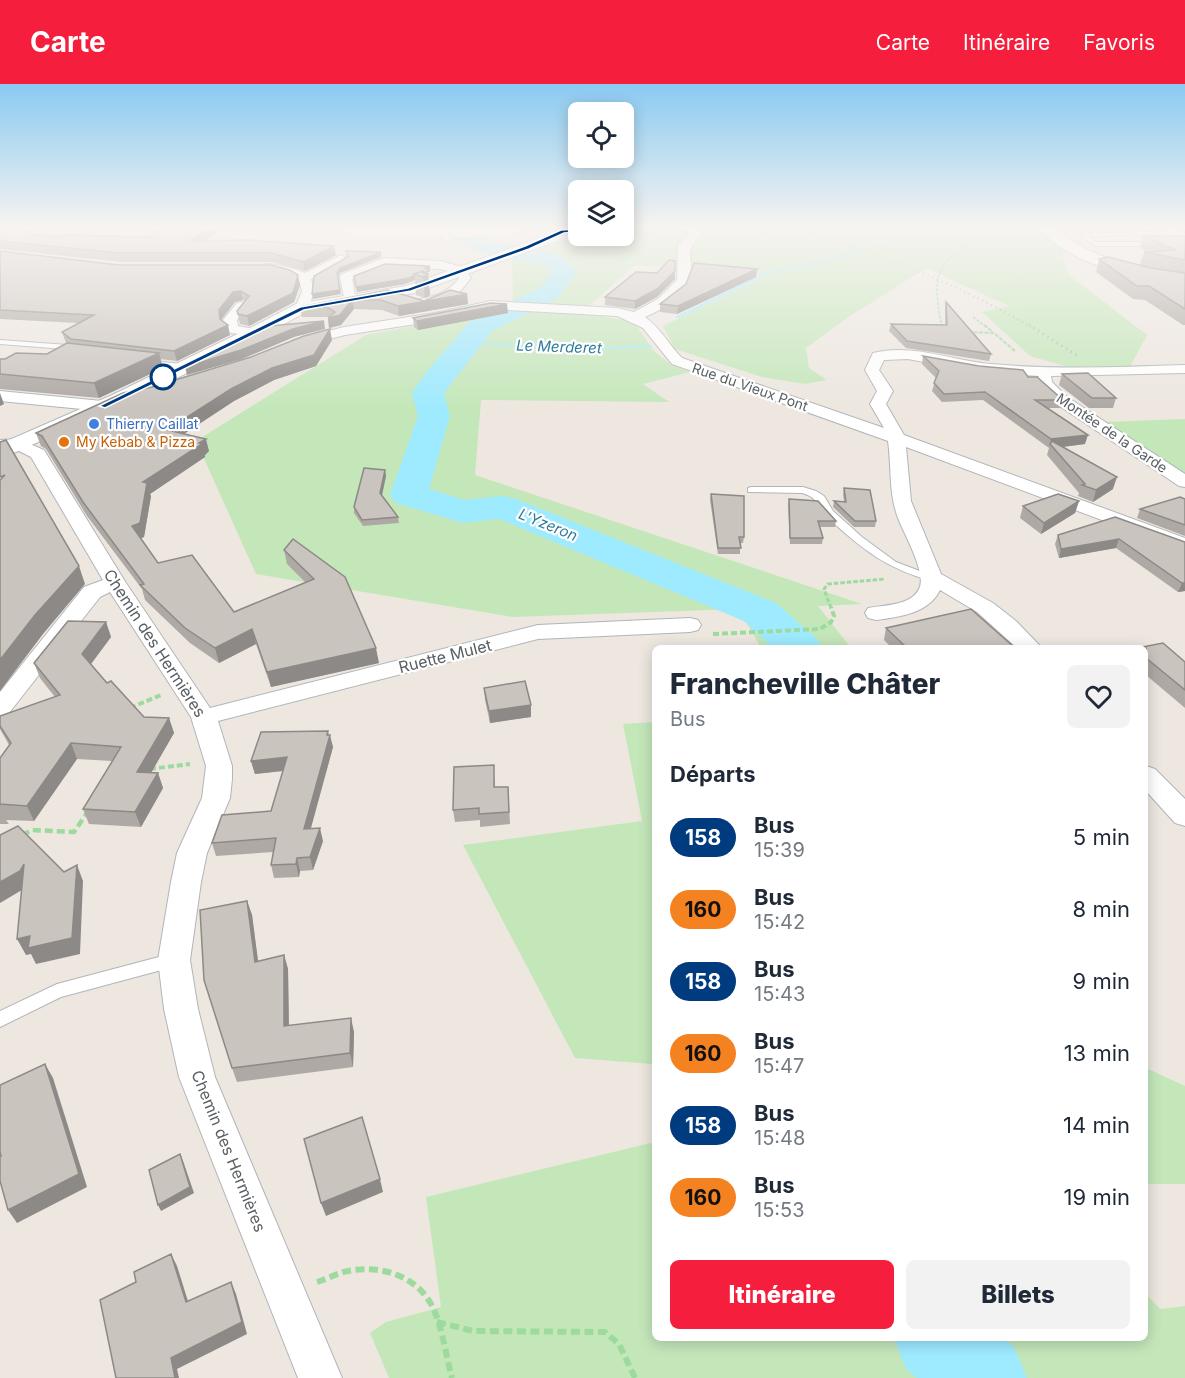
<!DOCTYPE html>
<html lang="fr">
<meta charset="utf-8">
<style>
body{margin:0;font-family:Inter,sans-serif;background:#f2f2f3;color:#1f2937;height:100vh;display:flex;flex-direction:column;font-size:22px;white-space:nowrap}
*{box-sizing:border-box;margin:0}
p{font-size:20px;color:#747a83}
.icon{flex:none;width:33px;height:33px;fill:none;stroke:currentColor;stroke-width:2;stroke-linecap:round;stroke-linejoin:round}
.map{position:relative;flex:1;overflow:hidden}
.panel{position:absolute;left:652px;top:561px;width:496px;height:696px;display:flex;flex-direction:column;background:#fff;border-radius:9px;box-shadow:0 3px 15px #0003}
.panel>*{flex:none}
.badge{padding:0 12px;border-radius:20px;font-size:21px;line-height:39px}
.fabs{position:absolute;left:568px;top:18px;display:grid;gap:12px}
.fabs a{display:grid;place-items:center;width:66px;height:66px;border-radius:9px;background:#fff;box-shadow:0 3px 15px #0003;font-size:30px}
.map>.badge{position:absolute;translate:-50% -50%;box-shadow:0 0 0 3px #fff}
h2{padding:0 18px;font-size:22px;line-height:54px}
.round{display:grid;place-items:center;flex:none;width:63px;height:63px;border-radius:9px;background:#f2f2f3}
.head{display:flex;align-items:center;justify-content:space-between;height:102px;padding:0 18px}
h1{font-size:28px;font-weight:800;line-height:45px}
.primary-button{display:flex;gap:12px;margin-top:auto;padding:12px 18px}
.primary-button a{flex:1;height:69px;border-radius:9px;background:#f51e3c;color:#fff;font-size:24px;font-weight:800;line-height:69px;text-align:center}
.primary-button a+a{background:#f2f2f3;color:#1f2937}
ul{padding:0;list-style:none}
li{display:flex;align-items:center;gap:18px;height:72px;padding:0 18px}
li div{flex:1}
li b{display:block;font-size:22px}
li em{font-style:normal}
li .badge{min-width:66px;font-weight:700;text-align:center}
header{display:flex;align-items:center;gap:36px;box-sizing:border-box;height:84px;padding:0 30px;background:#f51e3c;color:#fff}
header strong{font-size:28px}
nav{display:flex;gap:33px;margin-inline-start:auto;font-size:21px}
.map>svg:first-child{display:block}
</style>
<header>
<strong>Carte</strong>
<nav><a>Carte</a><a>Itinéraire</a><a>Favoris</a></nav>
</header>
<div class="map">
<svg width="1185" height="1294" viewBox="0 0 1185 1294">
<rect width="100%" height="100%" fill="#ede7e0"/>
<g fill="#c4e7ba">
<polygon points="634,144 1037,144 1063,165 1063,175 1069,191 1147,251 1130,283 1079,286 1030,272 982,228 1009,222 926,184 847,234 806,264 809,284 827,296 805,300 762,293 675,265 663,242 767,191 673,182 634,182 589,222 547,223 624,236 637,242 653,266 671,281 690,288 643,300 669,318 481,316 475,391 862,520 818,522 851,564 761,564 739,525 513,533 256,490 196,357 366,251 513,223 512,175 570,153 624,152 624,145"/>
<polygon points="1185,335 1185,391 1104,338"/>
<polygon points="655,638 656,638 655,987 652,980 575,974 463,761 642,737 623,640"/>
<polygon points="1146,984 1185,1002 1185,1100 1146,1100"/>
<polygon points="655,1058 656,1254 1146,1254 1146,1210 1160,1225 1185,1222 1185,1294 389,1294 370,1249 386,1238 441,1223 426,1113"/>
</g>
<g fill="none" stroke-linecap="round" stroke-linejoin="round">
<g fill="#9eeaff" fill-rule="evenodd">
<polygon points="902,144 905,144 901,152 852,171 808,183 768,190 679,234 675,233 766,188 808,181 850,169 899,150"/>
<polygon points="465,257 570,265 651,261 653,262 651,263 570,267 467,259 465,259"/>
</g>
<g fill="#9eeaff" fill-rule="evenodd">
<polygon points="433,144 462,144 498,158 562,171 577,188 558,214 492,247 444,309 450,332 429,405 465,416 503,412 516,415 776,519 816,554 823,564 773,564 744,537 499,435 463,439 396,419 390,411 418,332 412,309 427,287 472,235 540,204 552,188 546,181 484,169 436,149"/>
<polygon points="894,1254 1004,1254 1014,1263 1027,1294 917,1294 906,1285"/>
</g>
<defs>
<g id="lane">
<polygon points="26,144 38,144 0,151 0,147"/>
<polygon points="425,146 451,154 452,155 449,157 423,149"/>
<polygon points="1177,147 1179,150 1088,152 1096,158 1185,158 1185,162 1095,162 1079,150"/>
<polygon points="0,256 68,261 71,261 74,269 68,272 64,270 65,265 0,260"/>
<polygon points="141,276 183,280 187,282 183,284 144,280 140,278"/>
<path d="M751,403h52l13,4 8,5 9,15 29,26 34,25 42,16 -6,3c-45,-12 -70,-32 -104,-63 -11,-11 -8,-20 -26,-25l-54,-1v-4z"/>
<polygon points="174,869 180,871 183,876 180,881 61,913 0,943 0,927 57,900"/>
</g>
<g id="street">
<path d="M681,144h17l2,6c-18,24 -5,19 -10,43 -5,19 -28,33 -45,40 16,11 24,28 37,41l202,70 -14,-24 7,-13 -12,-21 8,-17c40,-10 79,8 118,11 65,6 130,3 194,1v8l-134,3 1,6 15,15 118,77v13l-6,-1 -124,-83 -19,-20 3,-7 -62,-4 -69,-13 -24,1 -5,10 14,21 -7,13 18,31 281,103v13l-279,-104 5,54 30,73 52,29 23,18 26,27h-25l-40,-36 -37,-22c-11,23 -40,27 -64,30l-8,-2 -3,-5 3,-5c15,-3 43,-2 51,-19 8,-14 -13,-52 -19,-66 -12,-27 -8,-53 -12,-82l-216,-77 -29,-36 -26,-12 -126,-7 -56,12 -90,14 -47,12 -7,-4 2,-3 51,-13 91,-14 56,-12 126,7 17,4 24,-13 19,-19 1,-34 11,-12z"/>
<polygon points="1166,144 1174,144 1185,150 1185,157 1166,148"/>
<path d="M341,171l4,2v4l-34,18 3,12 -5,17 -7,4 -7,-4 7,-17 -3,-11c-13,-7 -34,-3 -45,-12 10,-8 39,-1 51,5z"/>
<path d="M384,174l57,3 24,7 6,10 -13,16 -32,14 -11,-5 1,-3c16,-3 33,-7 43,-22l-3,-5 -16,-4 -55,-3 -33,13 4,21 -1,3h-10l-5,-26 2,-3z"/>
<polygon points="242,218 249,222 237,236 238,242 258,246 260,249 258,252 231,249 224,245 223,236 237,219"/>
<polygon points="0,307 102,317 110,322 102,327 0,317"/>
<polygon points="18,355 44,366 126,499 210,624 538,541 690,534 698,536 701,541 698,546 690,548 538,555 218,637 232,682 232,695 230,714 207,769 201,798 190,876 198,925 215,993 342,1294 298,1294 179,993 164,925 158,876 171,798 177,769 202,714 206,682 191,633 110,508 100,513 9,629 0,632 0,608 84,503 103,496 31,373 15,365 0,366 0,356"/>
<polygon points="1146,682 1155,685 1185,715 1185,742 1175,739 1146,707"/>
</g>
<g id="secondary">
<polygon points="559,144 575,144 557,157 415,209 306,228 270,248 124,320 0,375 0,360 110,312 258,240 296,220 406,202 547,151"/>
<path d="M1040,144c19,-2 25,9 41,18 32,18 69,24 104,30v10c-45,-8 -115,-19 -145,-58z"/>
</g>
</defs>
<use href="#lane" stroke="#b1b5b9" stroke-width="2"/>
<use href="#street" stroke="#b1b5b9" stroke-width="2"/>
<use href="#secondary" stroke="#b0b6b9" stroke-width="2"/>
<g stroke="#9cda9e" stroke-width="1.5" stroke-dasharray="3 1.5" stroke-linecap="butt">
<polyline points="973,233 986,243"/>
<path d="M942,243c-4,-21 -11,-49 5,-66 6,-6 12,-10 17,-17l-12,-16"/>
</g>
<g stroke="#9cda9e" stroke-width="2" stroke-dasharray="4 1.5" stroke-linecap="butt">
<polyline points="984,241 993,248"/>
<polyline points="968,248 994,249 1016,268"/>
</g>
<polyline stroke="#9cda9e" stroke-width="3" stroke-dasharray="4.5 2" stroke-linecap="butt" points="831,524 824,505 828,500 885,495"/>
<g stroke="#9cda9e" stroke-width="4" stroke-dasharray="6 3" stroke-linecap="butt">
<polyline points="713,550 820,545 831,538 834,532 831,523"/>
<polyline points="130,624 161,611"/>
<polyline points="150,685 190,680"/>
</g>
<polyline stroke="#9cda9e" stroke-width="4.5" stroke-dasharray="8 4" stroke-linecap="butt" points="22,751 32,746 74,748 87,729"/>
<g stroke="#9cda9e" stroke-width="6" stroke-dasharray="9 4.5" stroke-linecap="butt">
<path d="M317,1198c10,-3 20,-9 31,-11 34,-7 72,6 86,39 9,21 12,46 18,68"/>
<polyline points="437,1238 473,1247 605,1248 619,1260 635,1294"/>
</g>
<use href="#lane" fill="#fff" fill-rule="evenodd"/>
<use href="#street" fill="#fff" fill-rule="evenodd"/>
<use href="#secondary" fill="#fff" fill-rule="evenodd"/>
<path stroke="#b0b1b2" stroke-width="2" stroke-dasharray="1 4" stroke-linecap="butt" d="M796,144c82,26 161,55 235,99"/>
<polyline stroke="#b0b1b2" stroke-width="3" stroke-dasharray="1 4.5" stroke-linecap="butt" points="1029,241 1078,272"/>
<defs>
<polyline id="secondary-bridge" points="357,144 405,146 510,144"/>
</defs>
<use href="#secondary-bridge" stroke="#b0b6b9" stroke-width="16" stroke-linecap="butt"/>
<use href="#secondary-bridge" stroke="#fff" stroke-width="16"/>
</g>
<g fill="#aea9a4">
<polygon points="0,144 31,150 59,153 150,153 164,144 222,144 204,157 334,162 336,171 305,187 273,178 122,178 0,165"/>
<polygon points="1093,144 1165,144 1164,145 1101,147"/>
<polygon points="1177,144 1185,144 1185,149"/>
<polygon points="1143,152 1185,152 1185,241 1183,241 1145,216 1133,215 1096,188 1099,175 1174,188 1140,181 1144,168 1148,168 1140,164"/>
<polygon points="0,167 119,181 300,201 294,218 249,242 240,240 237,227 245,217 243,216 235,218 221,236 230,251 177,277 160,275 163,284 99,314 0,305 0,275 47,270 66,259 62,248 78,239 0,235"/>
<polygon points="430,182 430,187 428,188 428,190 430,211 425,214 416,211 415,196 405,200 357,208 354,192"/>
<polygon points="757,185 756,193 677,230 660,228 660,220"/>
<polygon points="675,195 657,213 635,225 605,221 605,213"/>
<polygon points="388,206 424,217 467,210 468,220 399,232 382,226 354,225 341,241 329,244 328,233 302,233 300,223"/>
<polygon points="946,218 991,270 989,277 906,264 889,247 891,240 945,241 945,225"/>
<polygon points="508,229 418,246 414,243 413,234"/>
<polygon points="332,256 316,282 274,296 234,317 184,350 209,367 205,371 205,373 150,410 151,412 144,453 141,454 158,479 234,528 305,498 287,480 284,466 293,455 379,579 271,603 256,560 219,579 190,559 145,516 142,505 87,432 46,365 41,362 36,349 152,303"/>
<polygon points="923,272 1028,293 1063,316 1061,324 1048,324 1085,360 1062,363 1113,405 1093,418 1078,412 1079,409 1047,371 1049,364 983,316 942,318 932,307 936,294 922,280"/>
<polygon points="1062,290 1116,314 1113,324 1089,324 1059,301"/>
<polygon points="385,386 386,392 382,412 398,433 399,439 363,442 354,429 354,423"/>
<polygon points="844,404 876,437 875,443 854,443 833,423 834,417 844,418 843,410"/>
<polygon points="711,410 744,453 743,459 740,459 740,470 718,470 710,416"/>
<polygon points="789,415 836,437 835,443 819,443 823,454 822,460 790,460 788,421"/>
<polygon points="1185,415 1185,452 1137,434 1140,425"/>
<polygon points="1079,417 1075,429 1041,450 1020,434 1023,422"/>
<polygon points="1058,451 1185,458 1185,507 1178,508 1116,464 1059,474 1055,460"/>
<polygon points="106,538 111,553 91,580 107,599 144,633 169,634 174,649 151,688 158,689 163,704 141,743 89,740 83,725 112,677 77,675 34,737 6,736 9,740 0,740 0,674 9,661 0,645 0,632 55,613 40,594 34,579"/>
<polygon points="886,544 1015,564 892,564 884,556"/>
<polygon points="1146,564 1185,578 1185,624 1146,591"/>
<polygon points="484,604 531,633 490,639 485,616"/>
<polygon points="329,651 333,663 311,744 323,757 313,786 300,787 299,793 274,794 271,781 273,768 216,772 212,759 271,727 283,687 255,690 251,677"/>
<polygon points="495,693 495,703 508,703 510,740 480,743 480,736 455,738 453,726"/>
<polygon points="247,817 252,831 258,878 284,871 288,885 289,941 354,948 353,983 237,998 232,984"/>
</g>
<g fill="#8d8986">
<polygon points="209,144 222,144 193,166 191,157"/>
<polygon points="334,162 336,171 305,187 303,178"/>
<polygon points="381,168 381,173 340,189 338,193 337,189 340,184"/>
<polygon points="430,182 430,187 428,188 428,190 430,211 425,214 423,193 425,184"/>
<polygon points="757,185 756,193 677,230 678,222"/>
<polygon points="675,187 675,195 657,213 635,225 635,217"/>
<polygon points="298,191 300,201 294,218 249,242 247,232"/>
<polygon points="414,192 415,196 405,200 357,208 356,203"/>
<polygon points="340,206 341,210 313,215 312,210"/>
<polygon points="241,207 243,216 235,218 221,236 228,241 230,251 177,277 174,267 219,226 233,208"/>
<polygon points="467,210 468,220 399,232 398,222"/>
<polygon points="352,216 354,225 341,241 329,244 328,234"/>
<polygon points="507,220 508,229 418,246 417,237"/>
<polygon points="324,237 325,245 294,253 242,275 187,291 185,283 293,245"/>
<polygon points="330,245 332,256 316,282 274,296 234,317 170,359 167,346 231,305"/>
<polygon points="159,269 163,284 99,314 94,299"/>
<polygon points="0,309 4,320 0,322"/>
<polygon points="1088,351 1085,360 1054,364 1050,360 1049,364 1051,355"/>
<polygon points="206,355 209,367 205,371 205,373 150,410 151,412 144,453 136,456 132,442 143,398"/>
<polygon points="385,386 386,392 381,415 380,409"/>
<polygon points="1117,393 1113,405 1093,418 1096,406"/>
<polygon points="1079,417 1075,429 1041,450 1044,439"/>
<polygon points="1119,455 1116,464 1059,474 1061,465"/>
<polygon points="79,482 85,500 43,550 0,607 0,576 35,531"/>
<polygon points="1182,499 1185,499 1185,507 1178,508"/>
<polygon points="106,538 111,553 88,584 82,570"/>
<polygon points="252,545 256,560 219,579 215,564"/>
<polygon points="376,564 379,579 271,603 267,588"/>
<polygon points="531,621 531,633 490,639 489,627"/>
<polygon points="169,634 174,649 143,703 137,688"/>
<polygon points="328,647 329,654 330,651 333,663 307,758 304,745"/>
<polygon points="71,659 77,675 34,737 27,722"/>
<polygon points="287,673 290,686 255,690 251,677"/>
<polygon points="158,689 163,704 141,743 135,728"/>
<polygon points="320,744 323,757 313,786 310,773"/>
<polygon points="297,774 300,787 299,793 296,780"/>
<polygon points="24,780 27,803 0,819 0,798"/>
<polygon points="77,781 83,797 80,870 36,880 31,870 26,871 17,855"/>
<polygon points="247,817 252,831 260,892 255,878"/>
<polygon points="284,871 288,885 289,956 284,942"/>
<polygon points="351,934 354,948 353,983 350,969"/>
<polygon points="45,980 53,994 87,1103 17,1139 8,1126"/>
<polygon points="180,1070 183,1077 194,1109 161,1127 158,1121"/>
<polygon points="380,1095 383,1108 326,1132 321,1119"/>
<polygon points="171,1170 177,1182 192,1230 186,1218"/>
<polygon points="231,1198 236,1210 247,1250 177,1285 179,1294 175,1294 171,1274"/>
</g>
<g fill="#cac4bf" stroke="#8d8986" stroke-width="1.5">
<polygon points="0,144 18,144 31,150 59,153 64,151 150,153 164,144 209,144 191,157 248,156 334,162 303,178 271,169 120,169 0,157"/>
<polygon points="1143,152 1185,152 1185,176 1144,168 1176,166"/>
<polygon points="0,167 119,181 271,181 290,186 298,191 293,209 247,232 238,230 237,227 249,212 241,207 233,208 219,226 220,235 228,241 174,267 71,255 62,248 94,231 0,226"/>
<polygon points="346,167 381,168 340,184 337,189 340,206 312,210 314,192 348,173"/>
<polygon points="1108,173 1151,184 1185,189 1185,225 1149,202 1137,202 1099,175"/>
<polygon points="669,176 675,177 675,187 657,205 635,217 605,213 636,188 657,189"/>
<polygon points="694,179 757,185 678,222 660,220 686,200"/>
<polygon points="385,180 430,182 425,184 428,185 428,187 423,189 423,187 414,190 414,192 405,195 356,203 354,192"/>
<polygon points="423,187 423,189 428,190 423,193 414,190"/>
<polygon points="388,206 424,217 450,206 467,210 398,222 381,216 352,216 340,231 328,234 335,228 327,223 300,223"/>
<polygon points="946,218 991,270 907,257 891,240 947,241"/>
<polygon points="491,219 507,220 417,237 413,234"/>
<polygon points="324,237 293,245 241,266 185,283 269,242"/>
<polygon points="330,245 314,271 272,284 231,305 167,346 206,355 199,359 202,360 143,398 147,399 140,439 132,442 158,479 192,471 234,528 314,495 284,466 293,455 345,493 376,564 267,588 252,545 215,564 185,544 140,501 144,500 83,418 42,352 36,349 123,309 152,303 251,273 304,252"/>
<polygon points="67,259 159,269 94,299 0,290 0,275 5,275 16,269 47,270"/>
<polygon points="923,272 979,282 1023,286 1028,293 1037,293 1063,316 1035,316 1088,351 1051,355 985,308 944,310 934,299 939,287"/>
<polygon points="1088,289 1116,314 1092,314 1062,290"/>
<polygon points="6,356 79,482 35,531 0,576 0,396 5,391 0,393 0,358"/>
<polygon points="1052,357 1117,393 1096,406 1082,401 1085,400 1050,360"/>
<polygon points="364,384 385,386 380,409 398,433 362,436 354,423"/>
<polygon points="844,404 870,406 876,437 855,437 834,417 846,418"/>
<polygon points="711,410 744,412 744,453 739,453 741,464 718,464"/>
<polygon points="1058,410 1079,417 1044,439 1023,422"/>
<polygon points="1180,413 1185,415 1185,441 1140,425"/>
<polygon points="789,415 818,417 836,437 818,437 823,454 790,454"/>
<polygon points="1115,433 1185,458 1185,499 1182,499 1119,455 1061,465 1058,451"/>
<polygon points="971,525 1015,564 956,564 954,563 948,564 907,564 886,544"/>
<polygon points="68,537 106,538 82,570 107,599 111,597 144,633 169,634 137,688 158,689 135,728 83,725 121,663 71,659 27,722 0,720 0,674 11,659 0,642 0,632 60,611 34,579"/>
<polygon points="1163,559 1185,578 1185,606 1146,574 1146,564 1137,564"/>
<polygon points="525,597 531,621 489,627 484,604"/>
<polygon points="328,647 327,651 330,651 304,745 320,744 310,773 297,774 296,780 271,781 276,754 212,759 222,731 271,727 287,673 251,677 261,648"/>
<polygon points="494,681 494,703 508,703 509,728 479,730 479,724 453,726 454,683"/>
<polygon points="18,742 64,788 77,781 72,854 28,864 30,852 17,855 24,780 20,787 0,798 0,751"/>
<polygon points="247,817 255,878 284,871 284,942 351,934 350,969 232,984 204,896 200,826"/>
<polygon points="45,980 79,1090 8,1126 0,1097 0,1072 1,1072 0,1068 0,1001"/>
<polygon points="362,1033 380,1095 321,1119 304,1055"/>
<polygon points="180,1070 190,1103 158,1121 149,1086"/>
<polygon points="171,1170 186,1218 231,1198 242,1238 171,1274 175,1294 116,1294 100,1216 136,1198 134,1188"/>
</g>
<linearGradient id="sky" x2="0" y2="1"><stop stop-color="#8acaf1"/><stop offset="0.44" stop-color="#f7f4f1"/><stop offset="1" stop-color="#f7f4f1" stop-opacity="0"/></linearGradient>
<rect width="1185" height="325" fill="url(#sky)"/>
<polygon fill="#003b80" stroke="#fff" stroke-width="1.5" points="579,145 581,147 564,149 529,165 411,207 304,226 105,324 99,322 300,223 408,204 525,162 561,146"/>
<circle fill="#fff" stroke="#003b80" stroke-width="3" cx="163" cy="293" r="12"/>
<circle fill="#3f7fe0" stroke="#fff" stroke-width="2" cx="94" cy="340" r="6"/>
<circle fill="#e8710a" stroke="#fff" stroke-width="2" cx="64" cy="358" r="6"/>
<g text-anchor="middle" stroke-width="4.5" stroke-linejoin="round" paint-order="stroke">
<g font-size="14" fill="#595f62" stroke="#fff">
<text transform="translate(750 303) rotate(19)" y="5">Rue du Vieux Pont</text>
<text transform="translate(1112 349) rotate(34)" y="5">Montée de la Garde</text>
</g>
<g font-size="14" fill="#366cbe" stroke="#fff" text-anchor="start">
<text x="106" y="345">Thierry Caillat</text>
</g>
<g font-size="14" fill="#c56008" stroke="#fff" text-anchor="start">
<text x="76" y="363">My Kebab &amp; Pizza</text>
</g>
<g font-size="15" font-style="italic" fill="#2f7c9c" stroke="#fff">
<text transform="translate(559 263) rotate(2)" y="5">Le Merderet</text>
<text transform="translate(548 441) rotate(22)" y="5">L'Yzeron</text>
</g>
<g font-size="16" fill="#595f62" stroke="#fff">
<text transform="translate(155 559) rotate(57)" y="6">Chemin des Hermières</text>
<text transform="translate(445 572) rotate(-14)" y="6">Ruette Mulet</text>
<text transform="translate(229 1067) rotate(68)" y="6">Chemin des Hermières</text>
</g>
</g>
</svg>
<div class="fabs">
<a><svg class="icon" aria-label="locate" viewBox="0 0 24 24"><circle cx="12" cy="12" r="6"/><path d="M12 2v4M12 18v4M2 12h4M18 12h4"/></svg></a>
<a><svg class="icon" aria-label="layers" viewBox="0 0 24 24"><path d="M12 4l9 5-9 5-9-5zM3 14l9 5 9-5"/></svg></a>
</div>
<section class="panel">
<div class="head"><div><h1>Francheville Châter</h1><p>Bus</p></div><a class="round"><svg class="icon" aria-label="heart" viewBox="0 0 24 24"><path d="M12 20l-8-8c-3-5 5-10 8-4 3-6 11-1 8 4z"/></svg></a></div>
<h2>Départs</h2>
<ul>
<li><span class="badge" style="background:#003b80;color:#fff">158</span><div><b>Bus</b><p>15:39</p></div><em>5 min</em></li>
<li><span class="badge" style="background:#f58220;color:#111">160</span><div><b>Bus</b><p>15:42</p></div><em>8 min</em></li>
<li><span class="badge" style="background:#003b80;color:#fff">158</span><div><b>Bus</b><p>15:43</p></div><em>9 min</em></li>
<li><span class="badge" style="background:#f58220;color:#111">160</span><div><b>Bus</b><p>15:47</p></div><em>13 min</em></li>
<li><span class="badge" style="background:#003b80;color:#fff">158</span><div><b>Bus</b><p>15:48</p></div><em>14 min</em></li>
<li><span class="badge" style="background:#f58220;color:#111">160</span><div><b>Bus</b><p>15:53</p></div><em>19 min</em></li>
</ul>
<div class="primary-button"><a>Itinéraire</a><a>Billets</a></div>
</section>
</div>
